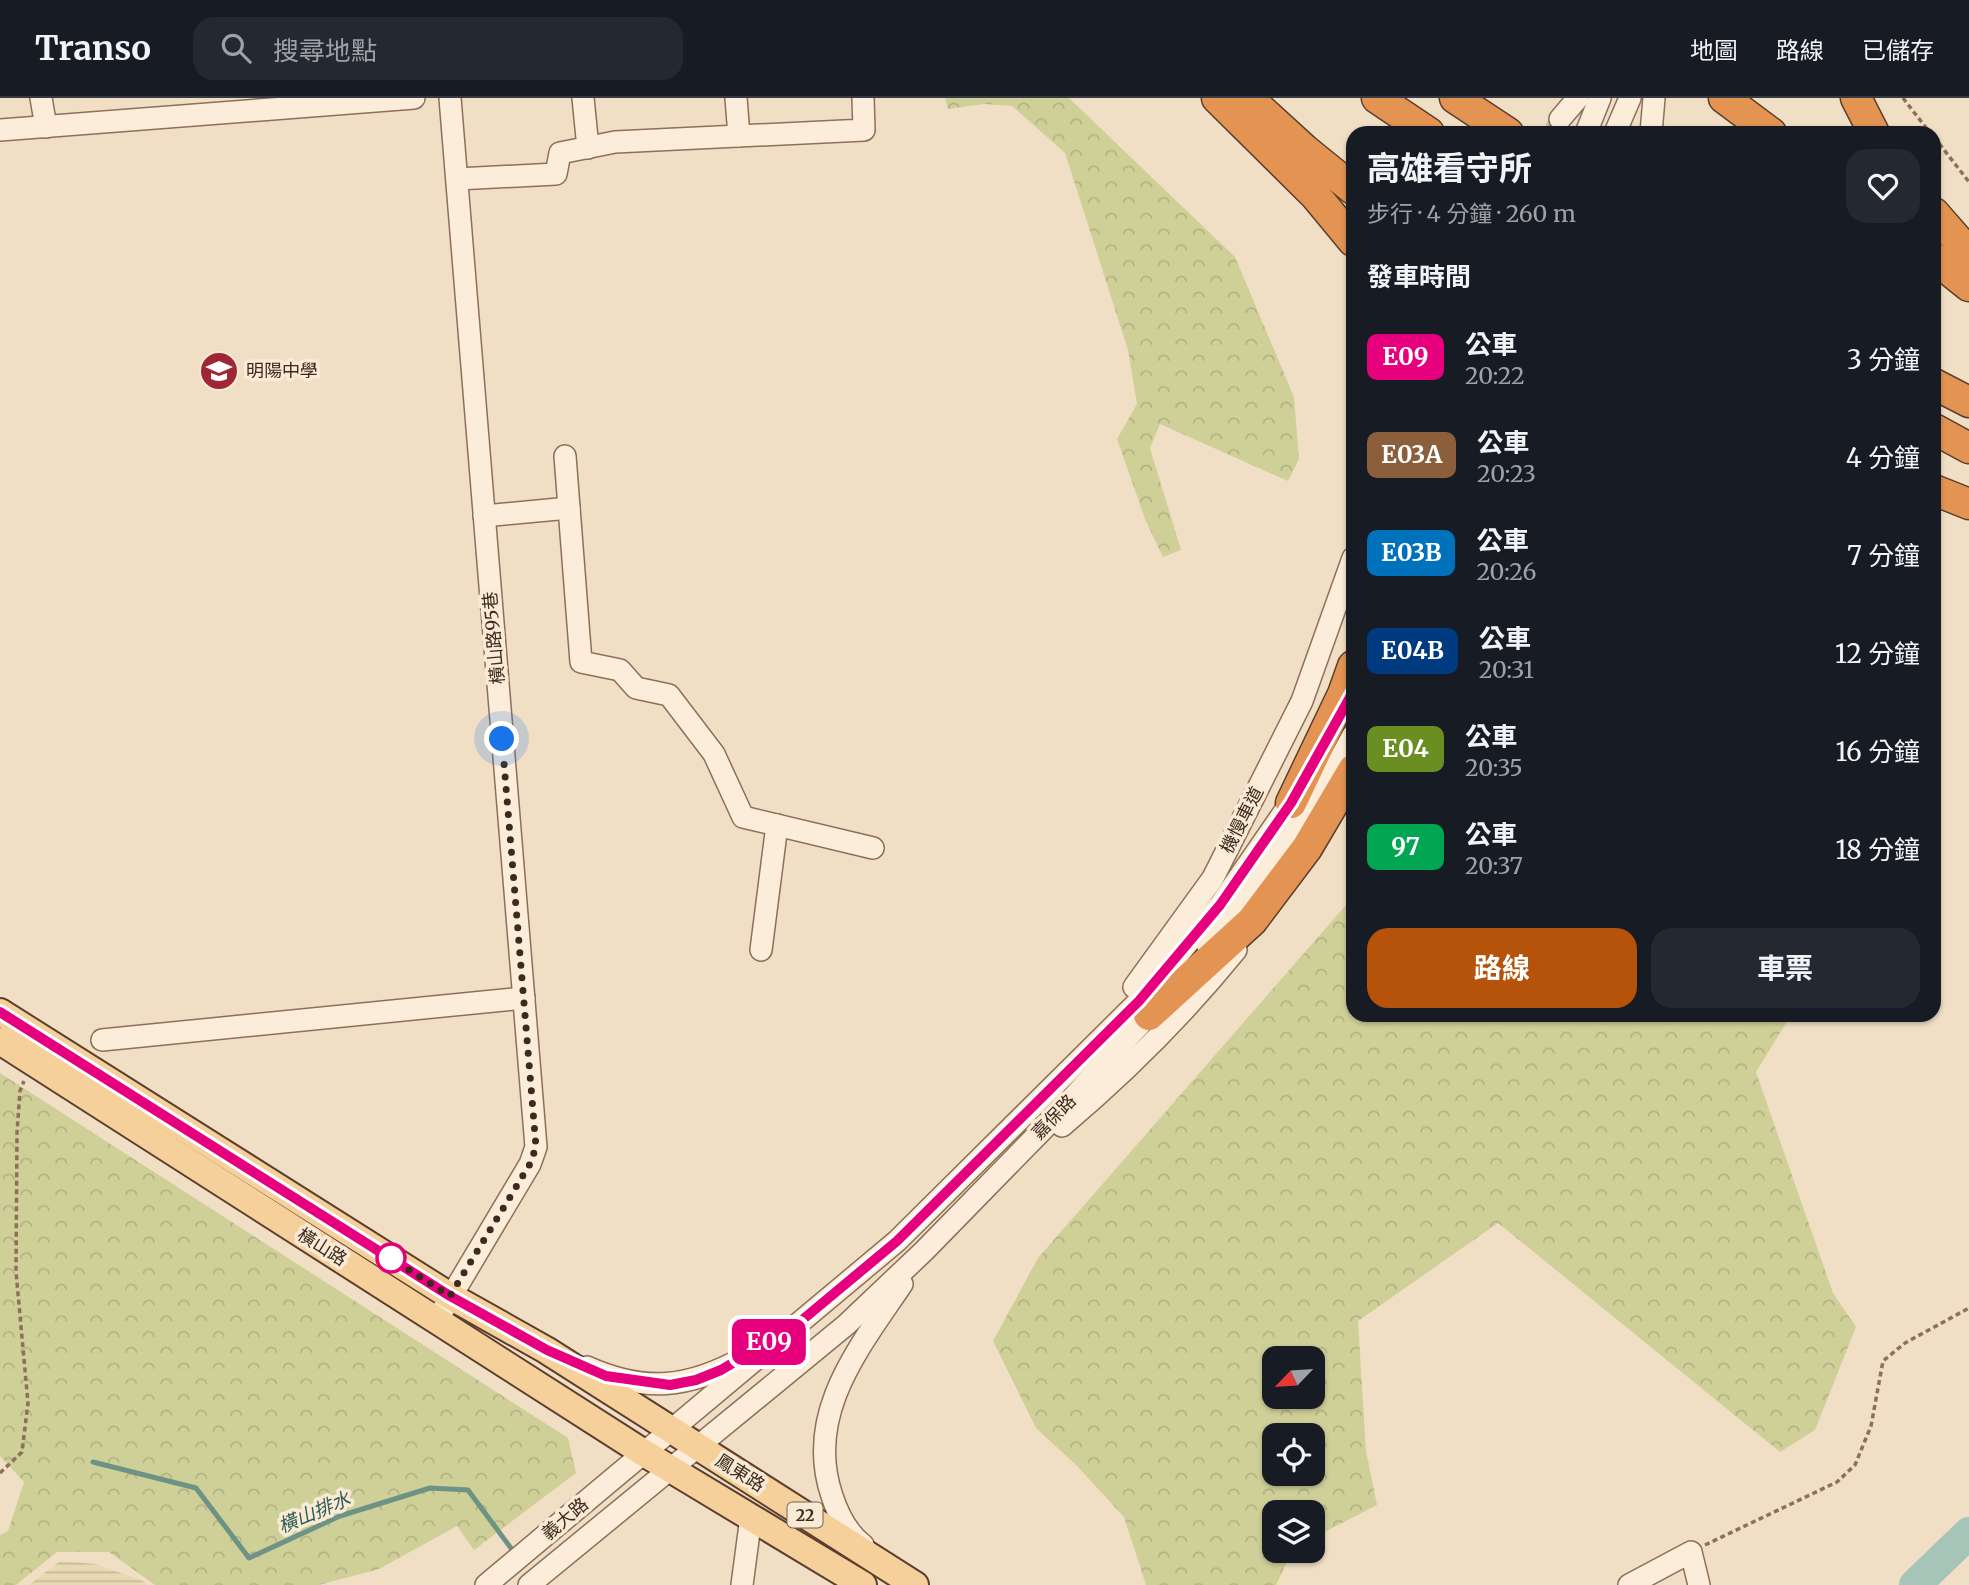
<!DOCTYPE html>
<html lang="zh-TW">
<meta charset="utf-8">
<style>
body{margin:0;font-family:Merriweather,"Noto Sans TC",serif;background:#242831;color:#f1f3f6;height:100vh;display:flex;flex-direction:column;font-size:26px;white-space:nowrap}
*{box-sizing:border-box;margin:0}
p{font-size:23px;color:#9ea1a6}
.icon{flex:none;width:38px;height:38px;fill:none;stroke:currentColor;stroke-width:2;stroke-linecap:round;stroke-linejoin:round}
.map{position:relative;flex:1;overflow:hidden}
.panel{position:absolute;left:1346px;top:28px;width:595px;height:896px;display:flex;flex-direction:column;background:#171b24;border-radius:21px;box-shadow:0 2px 5px #0004}
.panel>*{flex:none}
.badge{padding:0 14px;border-radius:10px;font-size:24px;line-height:46px}
.needle{width:46px;rotate:245deg}
.fabs{position:absolute;left:1262px;top:1248px;display:grid;gap:14px}
.fabs a{display:grid;place-items:center;width:63px;height:63px;border-radius:14px;background:#171b24;box-shadow:0 2px 5px #0004;font-size:35px}
.you{position:absolute;width:35px;height:35px;margin:-18px;border:5px solid #fff;border-radius:50%;background:#1a73e8;box-shadow:0 0 0 10px #1a73e833}
.map>.badge{position:absolute;translate:-50% -50%;box-shadow:0 0 0 4px #fff}
h2{padding:0 21px;font-size:26px;line-height:63px}
.round{display:grid;place-items:center;flex:none;width:74px;height:74px;border-radius:21px;background:#242831}
.summary{display:flex;align-items:center;justify-content:space-between;height:119px;padding:0 21px}
h1{font-size:33px;font-weight:700;line-height:52px}
.action{display:flex;gap:14px;margin-top:auto;padding:14px 21px}
.action a{flex:1;height:80px;border-radius:21px;background:#b45309;color:#fff;font-size:28px;font-weight:700;line-height:80px;text-align:center}
.action a+a{background:#242831;color:#f1f3f6}
ul{padding:0;list-style:none}
li{display:flex;align-items:center;gap:21px;height:98px;padding:0 21px}
li div{flex:1}
li b{display:block;font-size:26px}
li em{font-style:normal}
li .badge{min-width:77px;font-weight:700;text-align:center}
header{display:flex;align-items:center;gap:42px;box-sizing:border-box;height:98px;padding:0 35px;background:#171b24;border-bottom:2px solid #363941}
header strong{font-size:33px}
nav{display:flex;gap:38px;margin-inline-start:auto;font-size:24px}
.search{width:490px;height:63px;background:#242831;display:flex;align-items:center;gap:18px;box-sizing:border-box;padding:0 24px;border-radius:21px;color:#9ea1a6;font-size:26px}
.map>svg:first-child{display:block}
</style>
<header>
<strong>Transo</strong>
<div class="search"><svg class="icon" aria-label="search" viewBox="0 0 24 24"><circle cx="10" cy="10" r="6"/><path d="M15 15l6 6"/></svg>搜尋地點</div>
<nav><a>地圖</a><a>路線</a><a>已儲存</a></nav>
</header>
<div class="map">
<svg width="1969" height="1487" viewBox="0 0 1969 1487">
<defs>
<pattern id="farmland-rules" width="6" height="5" patternUnits="userSpaceOnUse" patternTransform="scale(1.75)"><rect width="6" height="5" fill="#e7d9b2"/><path d="M0 2.5h6" fill="none" stroke="#c7ba99"/></pattern>
<pattern id="forest-crowns" width="20" height="18" patternUnits="userSpaceOnUse" patternTransform="scale(1.75)"><rect width="20" height="18" fill="#cfd098"/><path d="M2 6a3 3 0 1 1 6 0M12 15a3 3 0 1 1 6 0" fill="none" stroke="#b3b383"/></pattern>
</defs>
<rect width="100%" height="100%" fill="#f1dfc5"/>
<polygon fill="url(#farmland-rules)" points="60,1463 96,1466 143,1483 147,1487 29,1487"/>
<g fill="url(#forest-crowns)" fill-rule="evenodd">
<polygon points="945,0 1069,0 1235,159 1294,299 1299,361 1288,383 1160,326 1150,350 1181,452 1163,459 1145,421 1117,341 1137,306 1128,252 1065,55 1012,8 984,6 948,11"/>
<path d="M1353,799v118h438l-35,57 77,221 23,34 -41,103 -35,22 -282,-229 -140,98 8,130 11,54 -64,33 -1,-26h-38v38l18,1 -16,34h-130l-22,-68 -48,-52 -40,-37 -43,-87 45,-83zM1312,1260v38h-38v-38zM1274,1337h38v39h-38z"/>
<polygon points="0,975 568,1340 576,1375 474,1452 457,1428 379,1471 319,1487 155,1487 109,1454 57,1454 16,1487 0,1487 0,1437 8,1433 24,1384 0,1358"/>
</g>
<g fill="none" stroke-linecap="round" stroke-linejoin="round">
<polyline stroke="#6c9385" stroke-width="5" points="93,1364 196,1390 249,1460 340,1418 430,1390 468,1392 516,1457"/>
<polyline stroke="#a7c4b8" stroke-width="32" points="1915,1487 1969,1435"/>
<polyline stroke="#cdbba4" stroke-width="21" stroke-dasharray="21 10" stroke-linecap="butt" points="1554,35 1560,21"/>
<defs>
<g id="minor">
<polyline points="41,0 46,29"/>
<polyline points="583,0 588,50"/>
<polyline points="736,0 739,38"/>
<polyline points="1560,21 1578,0"/>
<polyline points="0,32 414,0"/>
<polyline points="1586,35 1600,0"/>
<polyline points="1615,35 1630,0"/>
<polyline points="1651,35 1654,0"/>
<polyline points="457,81 556,76 560,55 615,44 864,32 863,0"/>
<polyline points="565,358 581,564 620,572 636,590 669,597 714,656 743,719 873,750"/>
<polyline points="484,418 569,410"/>
<path d="M1208,849c54,-67 105,-136 145,-212"/>
<polyline points="761,852 777,727"/>
<polyline points="1134,889 1213,780 1302,603 1353,460"/>
<polyline points="102,942 524,900"/>
<path d="M1062,1028c64,-54 122,-112 174,-176"/>
<polyline points="437,1222 530,1066 536,1049 450,0"/>
<path d="M587,1269c58,26 102,21 156,-9"/>
<path d="M863,1447c-16,-12 -25,-31 -31,-49 -28,-82 27,-148 70,-212"/>
<polyline points="486,1487 897,1143 1139,903 1220,807 1298,694"/>
<polyline points="529,1487 846,1227 924,1153 1054,1020 1157,908"/>
<polyline points="742,1487 751,1419"/>
<polyline points="1629,1487 1691,1454 1699,1487"/>
</g>
<g id="major">
<polyline points="0,914 450,1198 546,1252 915,1487"/>
<polyline points="0,943 644,1355 863,1487"/>
</g>
<g id="highway">
<polyline points="1217,0 1315,97 1353,143"/>
<polyline points="1248,0 1305,52 1353,91"/>
<polyline points="1377,0 1429,35"/>
<polyline points="1455,0 1508,35"/>
<polyline points="1724,0 1771,35"/>
<polyline points="1856,0 1874,35"/>
<polyline points="1934,115 1969,155"/>
<polyline points="1934,160 1969,188"/>
<polyline points="1934,286 1969,304"/>
<polyline points="1934,331 1969,350"/>
<polyline points="1934,392 1969,406"/>
<polyline points="1291,705 1343,596 1353,568"/>
<polyline points="1149,917 1252,823 1307,750 1353,672"/>
</g>
</defs>
<use href="#minor" stroke="#8d6f5a" stroke-width="24"/>
<use href="#major" stroke="#5b3e2e" stroke-width="30"/>
<use href="#highway" stroke="#5b3e2e" stroke-width="33"/>
<g stroke="#8d6f5a" stroke-width="3.5" stroke-dasharray="5 3.5" stroke-linecap="butt">
<polyline points="1903,0 1930,35"/>
<polyline points="1934,39 1969,84"/>
<polyline points="0,1375 22,1354 28,1305 16,1174 17,1034 20,993 24,983"/>
<polyline points="1705,1447 1837,1384 1855,1367 1871,1328 1883,1263 1905,1245 1969,1210"/>
</g>
<use href="#minor" stroke="#fbedd9" stroke-width="21"/>
<use href="#major" stroke="#f5d09b" stroke-width="26"/>
<use href="#highway" stroke="#e49452" stroke-width="30"/>
</g>
<g fill="none" stroke-linecap="round" stroke-linejoin="round">
<defs>
<polyline id="line" points="0,914 450,1198 547,1252 606,1278 670,1287 696,1282 721,1272 795,1228 897,1143 1139,903 1220,807 1291,705 1353,594"/>
</defs>
<use href="#line" stroke="#fff" stroke-width="16"/>
<use href="#line" stroke="#e6007e" stroke-width="10"/>
<polyline stroke="#3c2a1e" stroke-width="7" stroke-dasharray="0 12.6" points="391,1160 384,1156 450,1198 530,1066 536,1049 502,641"/>
</g>
<defs>
<symbol id="school-disc" viewBox="-11 -11 22 22"><circle r="9.5" fill="#9f2634" stroke="#f8ead5"/><path d="M0-5L7-2L0 1L-7-2ZM-4 1L0 2.5L4 1V4Q0 6-4 4Z" fill="#fff"/></symbol>
</defs>
<g fill-rule="evenodd">
<use href="#school-disc" x="197" y="251" width="44" height="44"/>
</g>
<circle fill="#fff" stroke="#e6007e" stroke-width="3.5" cx="391" cy="1160" r="14"/>
<g text-anchor="middle" stroke-width="7" stroke-linejoin="round" paint-order="stroke">
<rect fill="#f8ead5" stroke="#746455" stroke-width="2" x="787.5" y="1404.5" width="35" height="25" rx="5"/>
<g font-size="16" font-weight="bold" fill="#3c2a1e">
<text x="805" y="1423">22</text>
</g>
<g font-size="18" fill="#3c2a1e" stroke="#f8ead5" text-anchor="start">
<text x="246" y="279">明陽中學</text>
</g>
<g font-size="18" fill="#3c2a1e" stroke="#f8ead5">
<text transform="translate(494 540) rotate(-95)" y="6">橫山路95巷</text>
<text transform="translate(1242 722) rotate(-63)" y="6">機慢車道</text>
<text transform="translate(1054 1019) rotate(-46)" y="6">嘉保路</text>
<text transform="translate(322 1149) rotate(32)" y="6">橫山路</text>
<text transform="translate(740 1375) rotate(32)" y="6">鳳東路</text>
<text transform="translate(565 1421) rotate(-40)" y="6">義大路</text>
</g>
<g font-size="19" font-style="italic" fill="#2d5d55" stroke="#f8ead5">
<text transform="translate(314 1414) rotate(-23)" y="7">橫山排水</text>
</g>
</g>
</svg>
<div class="fabs">
<a><svg class="needle" viewBox="-14 -14 28 28"><path d="M0-13l5 13h-10z" fill="#e53935"/><path d="M0 13l5-13h-10z" fill="#9ea1a6"/></svg></a>
<a><svg class="icon" aria-label="locate" viewBox="0 0 24 24"><circle cx="12" cy="12" r="6"/><path d="M12 2v4M12 18v4M2 12h4M18 12h4"/></svg></a>
<a><svg class="icon" aria-label="layers" viewBox="0 0 24 24"><path d="M12 4l9 5-9 5-9-5zM3 14l9 5 9-5"/></svg></a>
</div>
<div class="you" style="left:502px;top:641px"></div>
<b class="badge" style="left:769px;top:1244px;background:#e6007e;color:#fff">E09</b>
<section class="panel">
<div class="summary"><div><h1>高雄看守所</h1><p>步行 · 4 分鐘 · 260 m</p></div><a class="round"><svg class="icon" aria-label="heart" viewBox="0 0 24 24"><path d="M12 20l-8-8c-3-5 5-10 8-4 3-6 11-1 8 4z"/></svg></a></div>
<h2>發車時間</h2>
<ul>
<li><span class="badge" style="background:#e6007e;color:#fff">E09</span><div><b>公車</b><p>20:22</p></div><em>3 分鐘</em></li>
<li><span class="badge" style="background:#8b5e3c;color:#fff">E03A</span><div><b>公車</b><p>20:23</p></div><em>4 分鐘</em></li>
<li><span class="badge" style="background:#0072bc;color:#fff">E03B</span><div><b>公車</b><p>20:26</p></div><em>7 分鐘</em></li>
<li><span class="badge" style="background:#003b80;color:#fff">E04B</span><div><b>公車</b><p>20:31</p></div><em>12 分鐘</em></li>
<li><span class="badge" style="background:#6b8e23;color:#fff">E04</span><div><b>公車</b><p>20:35</p></div><em>16 分鐘</em></li>
<li><span class="badge" style="background:#00a651;color:#fff">97</span><div><b>公車</b><p>20:37</p></div><em>18 分鐘</em></li>
</ul>
<div class="action"><a>路線</a><a>車票</a></div>
</section>
</div>
